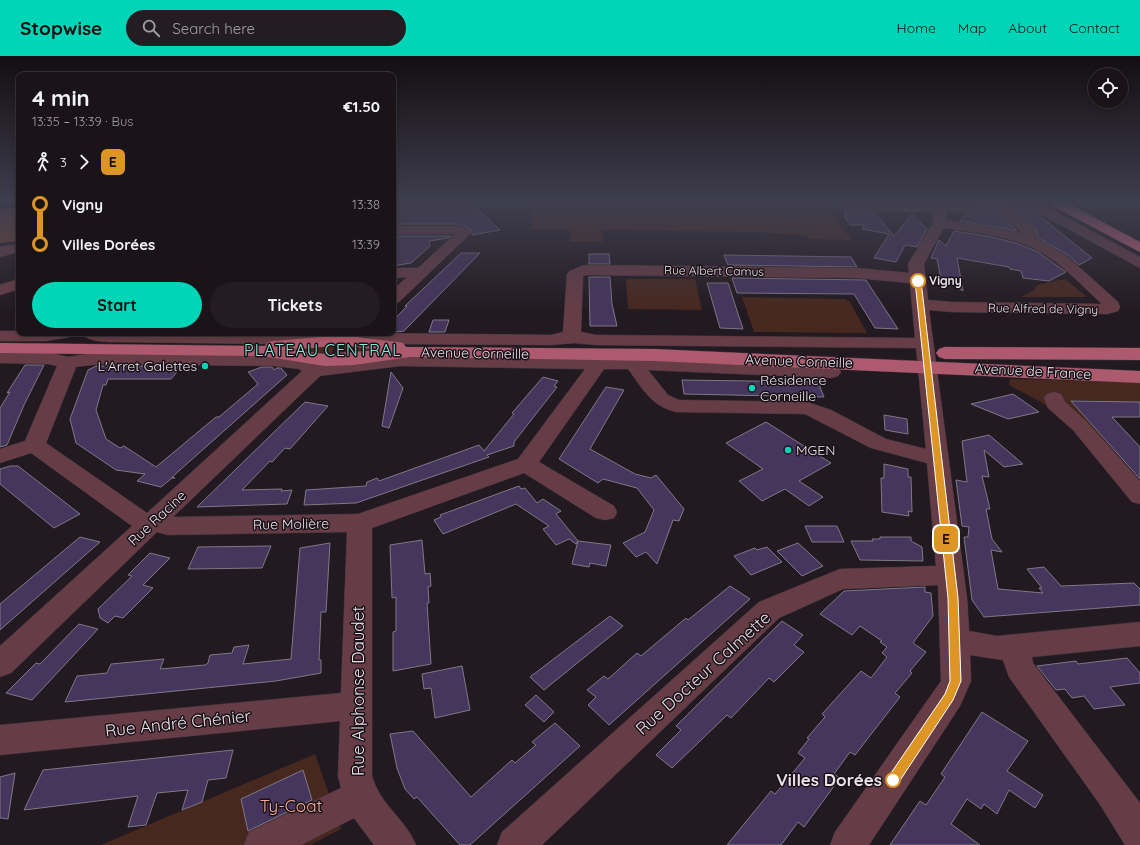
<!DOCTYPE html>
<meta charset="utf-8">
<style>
body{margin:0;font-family:Quicksand,sans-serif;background:#231d22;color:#f1f3f6;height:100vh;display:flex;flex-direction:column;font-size:15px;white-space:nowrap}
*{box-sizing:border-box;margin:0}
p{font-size:13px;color:#9f9ea2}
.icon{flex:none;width:22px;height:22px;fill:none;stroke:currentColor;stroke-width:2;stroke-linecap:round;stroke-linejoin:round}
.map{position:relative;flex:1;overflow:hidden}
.side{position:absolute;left:16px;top:16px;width:380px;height:264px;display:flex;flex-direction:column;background:#1a1419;border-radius:8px;box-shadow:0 2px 6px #0003,0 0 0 1px #383338}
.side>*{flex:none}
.badge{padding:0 8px;border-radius:6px;font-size:14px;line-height:26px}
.fabs{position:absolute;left:1088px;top:12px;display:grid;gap:8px}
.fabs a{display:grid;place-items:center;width:40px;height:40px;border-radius:50%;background:#1a1419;box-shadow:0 2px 6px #0003,0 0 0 1px #383338;font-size:20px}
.map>.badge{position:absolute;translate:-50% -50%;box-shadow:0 0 0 2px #fff}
.legs{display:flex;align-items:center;gap:6px;height:44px;padding:0 16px;font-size:13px}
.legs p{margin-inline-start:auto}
.summary{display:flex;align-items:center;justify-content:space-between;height:68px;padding:0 16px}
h1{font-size:22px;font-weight:700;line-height:30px}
.button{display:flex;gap:8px;margin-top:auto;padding:8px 16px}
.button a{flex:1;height:46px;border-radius:24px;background:#01d5b7;color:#111;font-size:16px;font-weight:700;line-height:46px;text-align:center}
.button a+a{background:#231d22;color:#f1f3f6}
ul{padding:0 16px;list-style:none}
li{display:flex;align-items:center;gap:14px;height:40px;font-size:15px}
li i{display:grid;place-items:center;width:6px;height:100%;margin:0 5px;background:currentColor}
li i::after{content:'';width:10px;height:10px;margin:-5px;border:3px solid;border-radius:50%;background:#1a1419}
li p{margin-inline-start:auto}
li:first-child i{background:linear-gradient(#0000 50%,currentColor 0)}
li:last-child i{background:linear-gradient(currentColor 50%,#0000 0)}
header{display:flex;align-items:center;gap:24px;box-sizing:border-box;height:56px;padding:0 20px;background:#01d5b7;color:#111}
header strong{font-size:19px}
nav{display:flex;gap:22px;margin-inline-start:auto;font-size:14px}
.search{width:280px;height:36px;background:#231d22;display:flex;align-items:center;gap:10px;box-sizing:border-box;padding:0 14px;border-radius:22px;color:#9f9ea2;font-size:15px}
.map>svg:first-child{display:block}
</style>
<header>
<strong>Stopwise</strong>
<div class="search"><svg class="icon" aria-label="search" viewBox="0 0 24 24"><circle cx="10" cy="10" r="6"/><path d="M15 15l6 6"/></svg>Search here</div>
<nav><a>Home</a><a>Map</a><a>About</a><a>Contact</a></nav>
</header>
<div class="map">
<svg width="1140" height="789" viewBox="0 0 1140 789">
<rect width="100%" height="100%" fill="#231a21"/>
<g fill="#47281f">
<polygon points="534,146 824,146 851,184 809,183 806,179 752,176 602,174 603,186 570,186 570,175 577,174 531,174"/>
<polygon points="626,223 695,223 702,254 628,253"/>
<polygon points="1065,223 1087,241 1021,241 1034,234 1037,229"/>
<polygon points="742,241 845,243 850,246 867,277 754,276"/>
<polygon points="337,287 330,299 293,293"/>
<polygon points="344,287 380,292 380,295 338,300"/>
<polygon points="1010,323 1140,326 1140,346 1074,344 1072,346 1140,425 1140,449 1062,360 1037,344 1009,329"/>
<polygon points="315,698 341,773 310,789 101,789"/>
</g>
<polygon fill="#734335" points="0,146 19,146 19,185 0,187"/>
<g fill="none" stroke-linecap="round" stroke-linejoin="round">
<polygon fill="#06092c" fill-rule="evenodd" points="0,146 19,146 19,152 0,153"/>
</g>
<g fill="#46355d" stroke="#7d7985">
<polygon points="440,146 474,146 472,152 477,152 500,174 472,179 472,176 470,173 459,168 393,168 393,160 397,152"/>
<polygon points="972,146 1022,147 1023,150 1036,157 1092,202 1079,209 1068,199 1036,181 1037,176 1035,172 1010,149 971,148"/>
<polygon points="845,155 876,158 894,180 912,158 927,173 917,191 905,189 896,206 874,202 889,178 862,173 865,169 850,169 845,162"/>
<polygon points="965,158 1000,158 1017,175 960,165"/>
<polygon points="954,175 992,181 1016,187 1038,196 1066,216 1049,225 1023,222 1021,215 1010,213 1009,211 957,202 963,235 948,225 941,224 937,203 931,202 939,184 946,190"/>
<polygon points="393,180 451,180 448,182 429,185 430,190 411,207 393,210"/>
<polygon points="461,197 480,197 404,275 397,276 393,273 393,265 407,250 405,250"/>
<polygon points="589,198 609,198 610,208 589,208"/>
<polygon points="724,199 851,201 857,211 728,209"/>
<polygon points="589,221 610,221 612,248 617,270 590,270"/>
<polygon points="732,222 866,224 898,273 875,272 854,238 737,237"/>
<polygon points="707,227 728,227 743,273 720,272"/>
<polygon points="433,264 449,264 445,276 429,276"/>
<polygon points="25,309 44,309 24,349 7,389 0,391 0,352 10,336 7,337"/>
<polygon points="96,310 182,310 171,323 108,323 106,329 103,329 96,354 106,383 120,392 124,390 156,411 216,361 219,361 258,328 248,316 262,311 272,311 274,314 277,312 281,312 287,319 172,421 175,422 172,422 161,431 137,425 145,418 116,414 76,387 70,363 88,314"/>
<polygon points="391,316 403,332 389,372 382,370"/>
<polygon points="543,321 558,325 554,330 557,331 514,386 514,390 487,399 489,401 356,447 304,449 306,434 366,430 367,426 377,422 379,425 479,389 484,395 514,358 512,357"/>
<polygon points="682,324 818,326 824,341 684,338"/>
<polygon points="606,331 624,334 590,393 635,418 651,422 656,419 684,453 679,465 673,464 657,508 646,496 636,501 623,487 645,476 654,454 637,432 603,423 598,427 559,403"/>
<polygon points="1013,338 1039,356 1008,363 971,348"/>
<polygon points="1071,345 1140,346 1140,361 1112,361 1140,391 1140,423"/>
<polygon points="305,346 328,350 290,393 285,392 272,406 270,405 242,434 282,433 281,435 292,434 287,448 197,451"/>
<polygon points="884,359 907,363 908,378 885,374"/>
<polygon points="766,366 831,407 799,425 823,441 809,450 785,433 762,445 739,425 763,413 726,387"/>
<polygon points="989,379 1023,408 1004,411 984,394 989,421 982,420 990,453 986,453 992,483 1002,496 991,494 998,533 1043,537 1039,532 1042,532 1027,513 1044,511 1061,530 1134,527 1140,533 1140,549 984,561 972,544 964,481 968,481 969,471 962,470 956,424 967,426 962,385"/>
<polygon points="884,408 908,413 908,421 911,421 912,456 908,455 909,460 882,456 881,422 884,422"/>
<polygon points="10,410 18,410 80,458 54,472 0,428 0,413"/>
<polygon points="519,430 521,433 525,432 537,447 543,443 561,455 556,458 578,485 611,489 606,510 590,507 589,511 572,508 578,485 576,488 569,483 556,489 543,473 549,470 516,448 443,478 434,464 441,461 440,459"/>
<polygon points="805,470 837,470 844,486 812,486"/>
<polygon points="80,481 100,486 0,574 0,548"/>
<polygon points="880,481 911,481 911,485 922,491 923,505 860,504 851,485 873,485 872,483 880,483"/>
<polygon points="422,484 425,518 430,517 431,530 428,531 429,547 427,547 431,608 393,615 393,576 396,575 396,541 392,542 390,489"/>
<polygon points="330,487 326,556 321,556 319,604 321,604 321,617 276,625 65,646 77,620 107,617 111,608 164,603 160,613 205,609 208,607 210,599 232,597 234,591 249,589 243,608 291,603 300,492"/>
<polygon points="798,487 823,510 802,520 777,495"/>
<polygon points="271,490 262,512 188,513 198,491"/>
<polygon points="767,491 782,506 751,519 734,500 755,492 757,494"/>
<polygon points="150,497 170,502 143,529 153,532 123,562 115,560 108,567 100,562 98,553 132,520 128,519"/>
<polygon points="730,530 750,543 609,669 588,649 596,641 587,634 604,620 608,623 637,597 641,600 686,562 688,564"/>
<polygon points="925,531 925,536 931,537 933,560 913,587 926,596 910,615 912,617 895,637 900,641 855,699 850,696 834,718 840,722 804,771 798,766 781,789 727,789 771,735 775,738 805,702 798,697 809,683 807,682 825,661 822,658 861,615 871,622 887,601 882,597 887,591 880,586 882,585 860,570 852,579 820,558 844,535"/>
<polygon points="610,560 623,570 544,634 530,621"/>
<polygon points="782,565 803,579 794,589 804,596 774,626 769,622 731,662 727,659 672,712 656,699 681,674 676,670"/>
<polygon points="79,568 98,573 32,644 6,637 36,607 40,608"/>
<polygon points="1127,602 1140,617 1140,627 1110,631 1125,649 1094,653 1084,640 1072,642 1065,633 1056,634 1037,610 1076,605 1078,608"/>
<polygon points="462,610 470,654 435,662 431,632 424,633 422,618"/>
<polygon points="536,639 554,656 544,666 525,649"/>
<polygon points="982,656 1028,685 1007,715 1043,739 1035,752 1009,734 997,758 984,748 981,753 967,743 951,768 980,789 890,789 920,745 926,749 945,721 941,718"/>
<polygon points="555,667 580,690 470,789 460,789 417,741 414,743 405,733 397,712 390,678 413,675 471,741 512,704 515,707 536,689 532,686"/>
<polygon points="233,694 226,722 208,724 202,746 182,754 188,734 157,737 146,769 128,771 138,740 24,754 43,714"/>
<polygon points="303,714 312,744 248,775 241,743"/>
<polygon points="15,717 8,763 0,762 0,721"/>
</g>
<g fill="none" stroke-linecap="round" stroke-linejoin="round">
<defs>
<g id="minor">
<polygon points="393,146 412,146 411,149 393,151"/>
<path d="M838,146l22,2 67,1 -1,-3h13l2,3 68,1 25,23 2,3 -2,6 15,7 18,11 51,46 2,5 -2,4 -11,3 -155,-2 -23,-2 38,288 2,33 28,5 143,-14v24l-108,11 1,6 107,140v42h-15l-24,-39 -92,-129 -6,-17 -33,-5 1,26 -11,25 -91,139h-39l5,-13 106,-151 -3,-96 -95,4 -64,29 -237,227h-45l5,-13 257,-230 81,-33 96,-3 -9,-103 -56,-15 -66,-34 -129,-2c-25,-6 -33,-23 -48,-43h-24l-65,93 75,44 3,6 -3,6 -9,2 -9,-2 -72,-45 -152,55v248c8,29 33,42 44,69h-42l-20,-27 -53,27h-57l5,-13 92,-44 -3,-12 2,-55 -340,34v-30l341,-32 6,-161 -179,3 -11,-3 -146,141 -11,4v-31l132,-120 -101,-73 -31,10v-14l25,-8 32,-75 -9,-2 -48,-1v-12l48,1 20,5 32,-5 175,2 29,4 14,7 82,-11 251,4 180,8 7,2 3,4 -3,4 -7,2 -183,-8 20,25 11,5 128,2 24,8 55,29 40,10 -10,-101 -320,-3 -22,-2 -23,2 -156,-1 -30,-7 -3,-4 189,2 12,-3 4,-58 3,-3 14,-6 273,3 52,5 -1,-9 25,-41v-11h-73l-18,-3zM946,156l55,1 21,20 -75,-13zM944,172c32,5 66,7 95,23 24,13 43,35 63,53l-150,-2 -24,-2 -4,-36zM586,219l271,3 53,5 5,55 -319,-3 -15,-3 2,-56zM100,308l175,2 24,3 3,2 -155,142 -101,-70 30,-76zM400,310l185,3 -67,90 -160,55 -185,3 147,-141z"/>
<polygon points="1023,146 1038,146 1140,201 1140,212 1024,149"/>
<polygon points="393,170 459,170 469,174 471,177 399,246 393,248 393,234 407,221 393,222 393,212 418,212 455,178 393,178"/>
<polygon points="13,189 18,190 18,196 0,201 0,191"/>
<polygon points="19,223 19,233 0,239 0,229"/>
<polygon points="0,275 19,275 19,277 73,277 70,281 46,285 0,285"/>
<path d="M81,277h253l-3,4 -6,1 -49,6 -160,-2c-11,0 -28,0 -35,-9z"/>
<polygon points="1054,336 1061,338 1065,346 1087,366 1140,425 1140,448 1132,446 1073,374 1048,352 1044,342 1047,338"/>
</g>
<g id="major">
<path d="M342,279l55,7 6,1 3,4 248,2 486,22v12l-486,-22 -244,-4 -56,8 -29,1 -63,-10 -262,-3v-10l265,3 3,-4 6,-1zM342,289l38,5 -55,4 -33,-4z"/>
<polygon points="945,291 1140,292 1140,304 945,303 939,301 936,297 939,293"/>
</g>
<polygon id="highway" points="1050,146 1065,146 1140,186 1140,196 1051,149"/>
</defs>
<use href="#minor" stroke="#3f363d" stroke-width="1"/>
<use href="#major" stroke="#3f363d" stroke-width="1"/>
<use href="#highway" stroke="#3f363d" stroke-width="1"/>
<use href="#minor" fill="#663d46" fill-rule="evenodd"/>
<use href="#major" fill="#ae5a6e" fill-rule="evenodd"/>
<use href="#highway" fill="#ca657e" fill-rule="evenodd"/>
</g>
<linearGradient id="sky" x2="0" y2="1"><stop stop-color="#130e12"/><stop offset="0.57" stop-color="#3f3e4e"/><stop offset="1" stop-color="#3f3e4e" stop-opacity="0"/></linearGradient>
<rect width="1140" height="256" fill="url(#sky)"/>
<polygon fill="#dd9525" stroke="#fff" points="918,224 921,225 958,542 961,625 953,644 897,729 893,730 889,729 887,724 889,720 945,638 950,625 948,542 915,225"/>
<g fill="#fff" stroke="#dd9525" stroke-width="2">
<circle cx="918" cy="225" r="7"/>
<circle cx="893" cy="724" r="7"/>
</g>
<g fill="#01d5b7" stroke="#1a1118" stroke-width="1.5">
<circle cx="205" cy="310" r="4"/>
<circle cx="752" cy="332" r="4"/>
<circle cx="788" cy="394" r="4"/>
</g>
<g text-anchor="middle" stroke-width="3" stroke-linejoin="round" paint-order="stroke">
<g font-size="12" fill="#e9e2e7" stroke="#1a1118">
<text transform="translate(714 215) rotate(1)" y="4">Rue Albert Camus</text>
<text transform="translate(1043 253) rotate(1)" y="4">Rue Alfred de Vigny</text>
</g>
<g font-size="12" font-weight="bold" fill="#e9e2e7" stroke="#1a1118" text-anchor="start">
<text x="929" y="229">Vigny</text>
</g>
<g font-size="14" fill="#e9e2e7" stroke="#1a1118">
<text transform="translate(475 297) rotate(1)" y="5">Avenue Corneille</text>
<text transform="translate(799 305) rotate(2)" y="5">Avenue Corneille</text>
<text transform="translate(1033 315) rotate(3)" y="5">Avenue de France</text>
<text transform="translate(157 462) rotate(-43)" y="5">Rue Racine</text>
<text transform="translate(291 468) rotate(-1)" y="5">Rue Molière</text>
</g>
<g font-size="14" fill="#e9e2e7" stroke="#1a1118" text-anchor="start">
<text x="197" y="315" text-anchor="end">L'Arret Galettes</text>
<text x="760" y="329">Résidence<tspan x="760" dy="16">Corneille</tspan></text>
<text x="796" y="399">MGEN</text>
</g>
<g font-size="16" letter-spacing="1" fill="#84e8d1" stroke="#1a1118">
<text x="323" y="300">PLATEAU CENTRAL</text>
</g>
<g font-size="17" fill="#e9e2e7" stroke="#1a1118">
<text transform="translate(703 617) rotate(-42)" y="6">Rue Docteur Calmette</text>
<text transform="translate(358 635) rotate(-90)" y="6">Rue Alphonse Daudet</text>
<text transform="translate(178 667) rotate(-6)" y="6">Rue André Chénier</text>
</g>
<g font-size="17" font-weight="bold" fill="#e9e2e7" stroke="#1a1118" text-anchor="end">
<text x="882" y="730">Villes Dorées</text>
</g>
<g font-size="17" fill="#f9aa92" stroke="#1a1118">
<text x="291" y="756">Ty-Coat</text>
</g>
</g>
</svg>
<div class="fabs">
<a><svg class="icon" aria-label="locate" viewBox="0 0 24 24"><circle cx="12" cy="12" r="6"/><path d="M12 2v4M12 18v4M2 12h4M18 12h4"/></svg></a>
</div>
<b class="badge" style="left:946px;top:483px;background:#dd9525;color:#111">E</b>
<section class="side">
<div class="summary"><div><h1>4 min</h1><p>13:35 – 13:39 · Bus</p></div><b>€1.50</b></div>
<div class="legs"><svg class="icon" aria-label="walk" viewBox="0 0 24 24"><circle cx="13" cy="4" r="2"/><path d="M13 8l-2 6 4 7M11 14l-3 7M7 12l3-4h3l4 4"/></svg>3<svg class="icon" aria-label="forward" viewBox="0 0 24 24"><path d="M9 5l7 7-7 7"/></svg><b class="badge" style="background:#dd9525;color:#111">E</b></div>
<ul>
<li><i style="color:#dd9525"></i><b>Vigny</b><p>13:38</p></li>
<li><i style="color:#dd9525"></i><b>Villes Dorées</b><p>13:39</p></li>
</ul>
<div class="button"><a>Start</a><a>Tickets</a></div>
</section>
</div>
